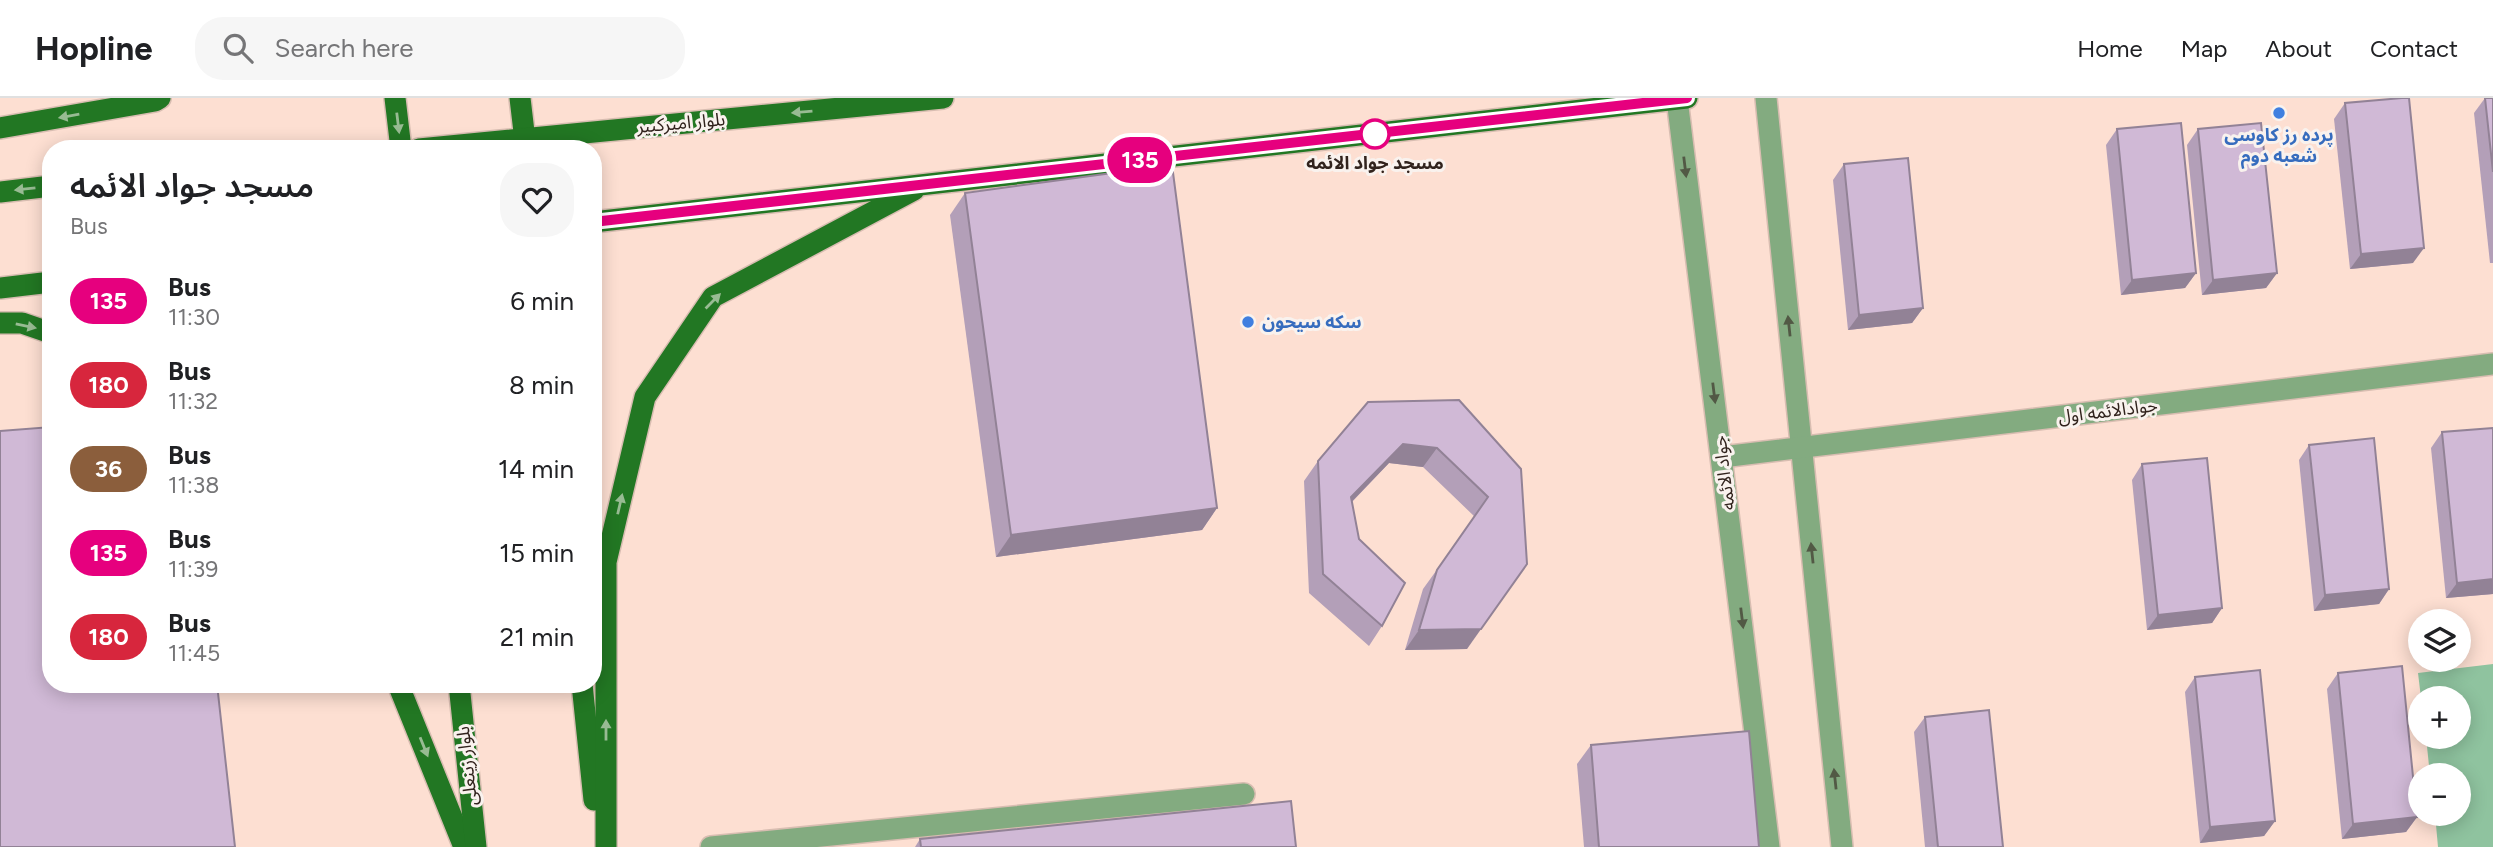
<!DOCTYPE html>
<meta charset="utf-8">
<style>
body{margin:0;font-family:Figtree,"Noto Sans Arabic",sans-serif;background:#f6f6f6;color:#202124;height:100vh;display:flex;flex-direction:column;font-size:26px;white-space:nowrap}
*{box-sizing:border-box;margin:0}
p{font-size:23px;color:#757577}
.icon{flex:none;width:38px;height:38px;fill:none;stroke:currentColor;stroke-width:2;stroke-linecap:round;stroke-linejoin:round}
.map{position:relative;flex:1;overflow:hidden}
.details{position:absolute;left:42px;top:42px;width:560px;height:553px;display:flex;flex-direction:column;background:#fff;border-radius:28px;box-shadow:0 4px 18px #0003}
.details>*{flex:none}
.badge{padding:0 14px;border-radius:23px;font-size:24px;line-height:46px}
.fabs{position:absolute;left:2408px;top:511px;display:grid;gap:14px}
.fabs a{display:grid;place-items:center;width:63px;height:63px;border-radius:50%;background:#fff;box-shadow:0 4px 18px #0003;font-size:35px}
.map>.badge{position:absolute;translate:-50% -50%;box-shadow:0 0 0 4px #fff}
.round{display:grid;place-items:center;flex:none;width:74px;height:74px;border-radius:28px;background:#f6f6f6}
.overview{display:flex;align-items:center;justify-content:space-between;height:119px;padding:0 28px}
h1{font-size:33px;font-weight:600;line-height:52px}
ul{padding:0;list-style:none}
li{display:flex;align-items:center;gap:21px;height:84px;padding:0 28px}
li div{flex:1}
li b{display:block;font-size:26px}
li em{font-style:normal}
li .badge{min-width:77px;font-weight:700;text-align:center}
header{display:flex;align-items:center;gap:42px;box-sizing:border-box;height:98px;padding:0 35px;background:#fff;border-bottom:2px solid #e0e0e0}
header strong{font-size:33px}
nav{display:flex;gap:38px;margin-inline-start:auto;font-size:24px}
.search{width:490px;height:63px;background:#f6f6f6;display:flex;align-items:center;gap:18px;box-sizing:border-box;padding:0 24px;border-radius:28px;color:#757577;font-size:26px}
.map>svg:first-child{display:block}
</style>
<header>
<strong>Hopline</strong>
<div class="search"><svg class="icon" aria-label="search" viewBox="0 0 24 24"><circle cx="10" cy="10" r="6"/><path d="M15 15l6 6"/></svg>Search here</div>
<nav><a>Home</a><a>Map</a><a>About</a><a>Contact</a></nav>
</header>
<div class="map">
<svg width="2493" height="749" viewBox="0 0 2493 749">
<rect width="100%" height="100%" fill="#fddfd2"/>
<polygon fill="#8fc39f" points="2493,566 2493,749 2438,749 2435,716 2459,716 2459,677 2430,677 2426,639 2459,639 2459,600 2421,600 2418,575"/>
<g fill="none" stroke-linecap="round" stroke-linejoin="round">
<defs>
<g id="minor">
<polyline points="1766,0 1842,749"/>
<polyline points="1677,1 1769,749"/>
<polyline points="1722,359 2493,266"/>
<polyline points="711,749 1244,696"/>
</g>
<g id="major">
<polyline points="395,0 401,51"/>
<polyline points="520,0 526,51"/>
<polyline points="0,30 155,3 160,0"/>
<polyline points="419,51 943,0"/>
<polyline points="0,94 51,88"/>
<polyline points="593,124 1687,0"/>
<polyline points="0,190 51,184"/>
<polyline points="0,225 22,225 51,235"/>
<polyline points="398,586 464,749"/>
<polyline points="459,586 476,749"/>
<polyline points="582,586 594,702"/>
<polyline points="606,749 606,464 645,299 713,199 914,92"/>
</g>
</defs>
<use href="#minor" stroke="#d8bdb1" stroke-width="24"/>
<use href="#major" stroke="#d8bdb1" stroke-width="24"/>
<use href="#minor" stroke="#83ab80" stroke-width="21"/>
<use href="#major" stroke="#227723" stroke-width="21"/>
</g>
<g fill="#b39fb8">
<polygon points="2485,0 2493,0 2493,165 2490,165 2474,15"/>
<polygon points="2345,5 2413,165 2350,171 2334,21"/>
<polygon points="2117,31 2196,175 2185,190 2121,197 2106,47"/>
<polygon points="2198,31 2277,175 2266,190 2202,197 2187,47"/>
<polygon points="1844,66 1923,210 1912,225 1848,232 1833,82"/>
<polygon points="965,95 1217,410 1202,432 996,459 950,117"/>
<polygon points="1368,304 1521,371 1467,551 1405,552 1423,491 1475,419 1423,369 1389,365 1352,404 1359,441 1382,528 1369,548 1309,495 1304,383 1318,363"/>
<polygon points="2442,334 2493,496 2446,500 2431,350"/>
<polygon points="2309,347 2389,491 2379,506 2314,513 2299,362"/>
<polygon points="2142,366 2222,510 2212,525 2147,532 2132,382"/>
<polygon points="2338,575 2417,719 2406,734 2342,741 2327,591"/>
<polygon points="2195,579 2275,723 2264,738 2200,745 2185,594"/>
<polygon points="1925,619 2003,749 1925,749 1914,634"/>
<polygon points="1591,647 1759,749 1584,749 1577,666"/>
<polygon points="920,741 1296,749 915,749"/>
</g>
<g fill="#928296">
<polygon points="2424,150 2413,165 2350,171 2361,156"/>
<polygon points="2196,175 2185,190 2121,197 2132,182"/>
<polygon points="2277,175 2266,190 2202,197 2213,182"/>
<polygon points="1923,210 1912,225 1848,232 1859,217"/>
<polygon points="1403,346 1437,350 1423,369 1389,365 1337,419 1351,399"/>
<polygon points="1217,410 1202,432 996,459 1011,437"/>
<polygon points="1527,466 1467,551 1405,552 1419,532"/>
<polygon points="2493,481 2493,496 2446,500 2457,485"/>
<polygon points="2389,491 2379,506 2314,513 2325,497"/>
<polygon points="2222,510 2212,525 2147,532 2158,517"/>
<polygon points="2417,719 2406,734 2342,741 2353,726"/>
<polygon points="2275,723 2264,738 2200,745 2210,729"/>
</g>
<g fill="#d0b9d6" stroke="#928296" stroke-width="2">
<polygon points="2402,0 2409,0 2424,150 2361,156 2345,5"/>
<polygon points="2485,0 2493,0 2493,74"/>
<polygon points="2181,25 2196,175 2132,182 2117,31"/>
<polygon points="2261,25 2277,175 2213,182 2198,31"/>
<polygon points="1908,60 1923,210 1859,217 1844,66"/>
<polygon points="1172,67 1217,410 1011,437 965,95"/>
<polygon points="1459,302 1521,371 1527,466 1481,531 1419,532 1437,472 1488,399 1437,350 1403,346 1351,399 1359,441 1405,485 1382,528 1323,476 1318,363 1368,304"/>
<polygon points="51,329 51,586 217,586 235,749 0,749 0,333"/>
<polygon points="2493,330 2493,481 2457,485 2442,334"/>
<polygon points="2374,340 2389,491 2325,497 2309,347"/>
<polygon points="2207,360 2222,510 2158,517 2142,366"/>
<polygon points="2402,568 2417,719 2353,726 2338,575"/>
<polygon points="2260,572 2275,723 2210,729 2195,579"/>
<polygon points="1989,612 2003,749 1938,749 1925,619"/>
<polygon points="1749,633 1759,749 1599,749 1591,647"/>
<polygon points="1291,703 1296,749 921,749 920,741"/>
</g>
<defs><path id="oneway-solid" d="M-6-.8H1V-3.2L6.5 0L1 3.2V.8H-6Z" transform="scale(1.75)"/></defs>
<g fill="#98bb93">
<use href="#oneway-solid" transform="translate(802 14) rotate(175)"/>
<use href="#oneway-solid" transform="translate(69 18) rotate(170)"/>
<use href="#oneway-solid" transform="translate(398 25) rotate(83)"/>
<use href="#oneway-solid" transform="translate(25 91) rotate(174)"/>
<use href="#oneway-solid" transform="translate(713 203) rotate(-45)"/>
<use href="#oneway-solid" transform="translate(26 228) rotate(12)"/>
<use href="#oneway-solid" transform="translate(620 406) rotate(-77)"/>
<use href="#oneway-solid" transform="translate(606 632) rotate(-90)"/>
<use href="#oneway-solid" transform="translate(424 649) rotate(68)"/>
</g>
<g fill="#525945">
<use href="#oneway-solid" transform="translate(1685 69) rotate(83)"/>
<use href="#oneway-solid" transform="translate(1789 228) rotate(-96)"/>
<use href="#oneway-solid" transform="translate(1714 295) rotate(83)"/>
<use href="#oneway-solid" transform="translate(1812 455) rotate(-96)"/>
<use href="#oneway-solid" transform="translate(1742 520) rotate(83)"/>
<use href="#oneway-solid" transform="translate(1835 681) rotate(-96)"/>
</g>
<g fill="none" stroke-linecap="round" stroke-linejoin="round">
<defs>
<polyline id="line" points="593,124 1687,0"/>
</defs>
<use href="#line" stroke="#fff" stroke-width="16"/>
<use href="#line" stroke="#e6007e" stroke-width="10"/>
</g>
<g fill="#3f7fe0" stroke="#f9f2ee" stroke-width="2.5">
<circle cx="2279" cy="15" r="7"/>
<circle cx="1248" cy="224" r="7"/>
</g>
<circle fill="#fff" stroke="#e6007e" stroke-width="3.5" cx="1375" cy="36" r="14"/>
<g text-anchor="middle" stroke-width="6" stroke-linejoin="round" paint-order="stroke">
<g font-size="18" fill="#31231d" stroke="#f9f2ee">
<text transform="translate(681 25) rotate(-5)" y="6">بلوار امیرکبیر</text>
<text transform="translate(2108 313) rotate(-7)" y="6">جوادالائمه اول</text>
<text transform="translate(1724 375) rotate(-97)" y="6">جواد الائمه</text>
<text transform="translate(467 668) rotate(-96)" y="6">بلوار زینعلی</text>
</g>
<g font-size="18" font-weight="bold" fill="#366cbe" stroke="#f9f2ee">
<text x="2279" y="43">پرده رز کاوسی<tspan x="2279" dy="21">شعبه دوم</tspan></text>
<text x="1262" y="230" text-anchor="start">سکه سیحون</text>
</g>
<g font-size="18" font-weight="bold" fill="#31231d" stroke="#f9f2ee">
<text x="1375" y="71">مسجد جواد الائمه</text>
</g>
</g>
</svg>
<div class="fabs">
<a><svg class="icon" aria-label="layers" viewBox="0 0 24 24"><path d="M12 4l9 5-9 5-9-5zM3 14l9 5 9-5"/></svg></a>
<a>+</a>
<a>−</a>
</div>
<b class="badge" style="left:1140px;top:62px;background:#e6007e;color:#fff">135</b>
<section class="details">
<div class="overview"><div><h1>مسجد جواد الائمه</h1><p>Bus</p></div><a class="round"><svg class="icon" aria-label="heart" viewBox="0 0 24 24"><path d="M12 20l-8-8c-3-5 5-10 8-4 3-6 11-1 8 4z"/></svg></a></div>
<ul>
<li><span class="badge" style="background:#e6007e;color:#fff">135</span><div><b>Bus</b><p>11:30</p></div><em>6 min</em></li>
<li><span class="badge" style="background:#d7263d;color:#fff">180</span><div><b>Bus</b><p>11:32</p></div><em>8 min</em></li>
<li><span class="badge" style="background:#8b5e3c;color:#fff">36</span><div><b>Bus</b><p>11:38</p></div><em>14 min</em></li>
<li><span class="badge" style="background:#e6007e;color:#fff">135</span><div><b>Bus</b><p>11:39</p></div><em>15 min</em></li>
<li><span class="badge" style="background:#d7263d;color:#fff">180</span><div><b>Bus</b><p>11:45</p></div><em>21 min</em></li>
</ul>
</section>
</div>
